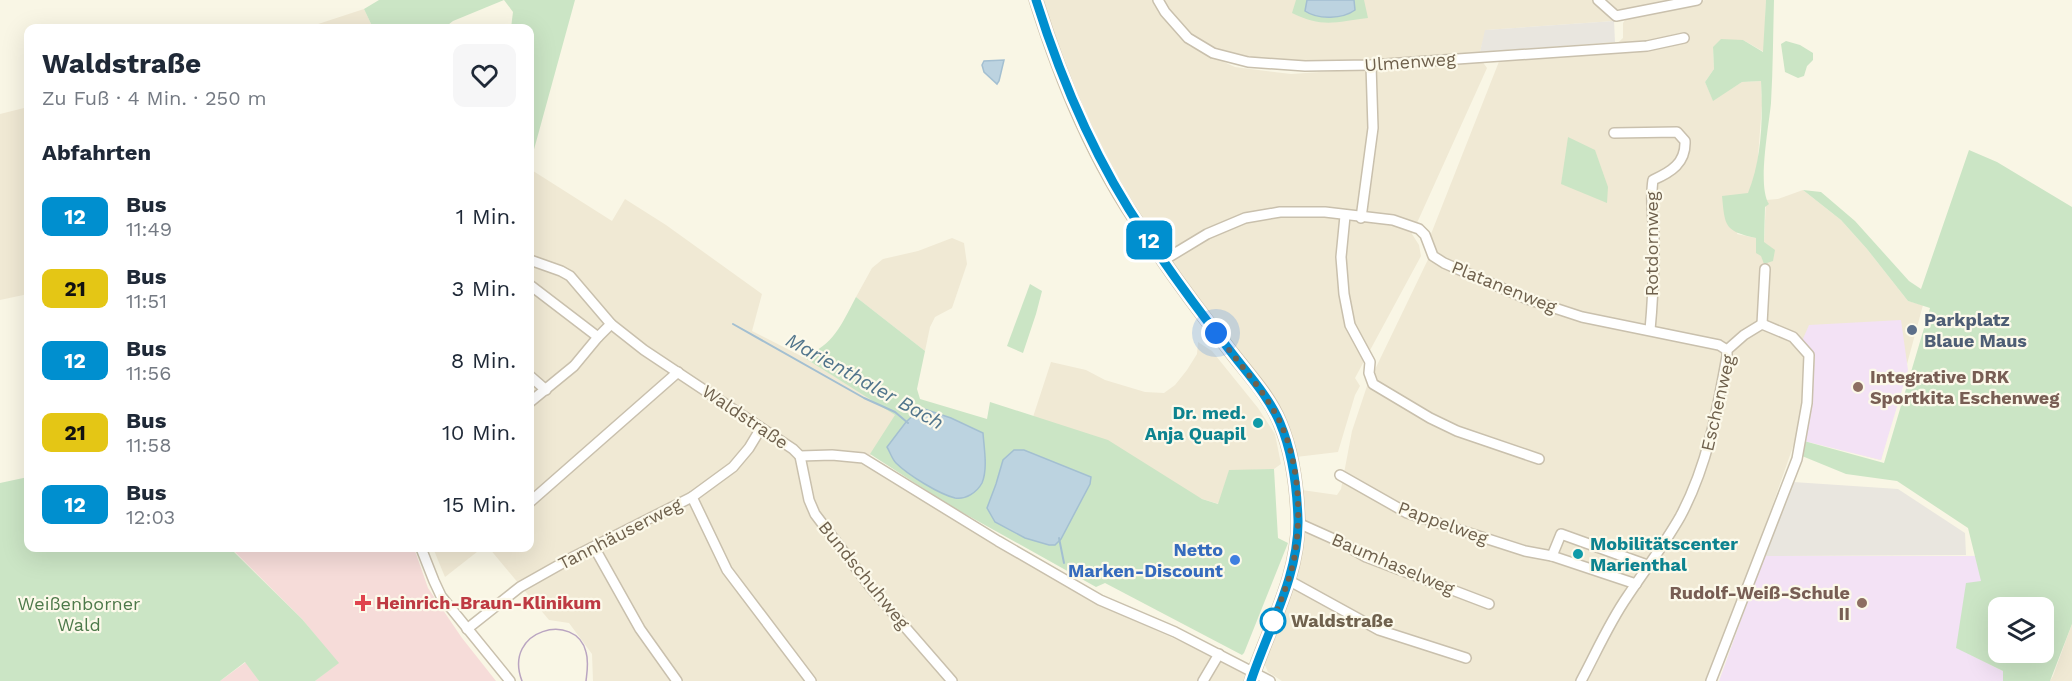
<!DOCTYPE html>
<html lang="de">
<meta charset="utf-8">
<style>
body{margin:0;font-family:"Work Sans",sans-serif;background:#f6f6f7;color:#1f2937;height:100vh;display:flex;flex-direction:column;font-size:22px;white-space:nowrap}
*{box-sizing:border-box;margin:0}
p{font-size:20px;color:#747a83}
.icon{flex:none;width:33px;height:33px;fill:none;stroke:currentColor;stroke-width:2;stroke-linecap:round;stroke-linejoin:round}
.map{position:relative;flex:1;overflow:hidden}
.details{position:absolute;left:24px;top:24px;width:510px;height:528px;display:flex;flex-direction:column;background:#fff;border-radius:12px;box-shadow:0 6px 24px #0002}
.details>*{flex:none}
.badge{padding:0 12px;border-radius:9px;font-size:21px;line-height:39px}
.buttons{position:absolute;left:1988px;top:597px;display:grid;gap:12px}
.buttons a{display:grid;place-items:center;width:66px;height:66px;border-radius:12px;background:#fff;box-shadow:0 6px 24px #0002;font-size:30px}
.you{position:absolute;width:30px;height:30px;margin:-15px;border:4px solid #fff;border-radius:50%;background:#1a73e8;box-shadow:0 0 0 9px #1a73e833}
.map>.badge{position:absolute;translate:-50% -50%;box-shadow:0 0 0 3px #fff}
h2{padding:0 18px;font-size:22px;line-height:54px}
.round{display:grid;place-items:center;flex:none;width:63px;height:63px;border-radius:12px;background:#f6f6f7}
.summary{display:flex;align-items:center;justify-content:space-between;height:102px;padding:0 18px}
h1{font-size:28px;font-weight:700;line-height:45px}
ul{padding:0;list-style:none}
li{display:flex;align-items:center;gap:18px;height:72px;padding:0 18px}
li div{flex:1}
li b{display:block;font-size:22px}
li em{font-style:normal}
li .badge{min-width:66px;font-weight:700;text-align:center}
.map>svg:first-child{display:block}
</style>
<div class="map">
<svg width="2072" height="681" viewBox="0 0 2072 681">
<rect width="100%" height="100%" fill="#f9f6e5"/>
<g fill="#f0e9d4">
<polygon points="1042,0 1154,0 1158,12 1189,46 1235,67 1291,74 1482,61 1487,68 1412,234 1419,245 1421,256 1355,378 1360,386 1355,395 1338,452 1296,457 1283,414 1160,249 1097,144 1056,47"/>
<polygon points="1162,0 1676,0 1635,9 1614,9 1614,21 1486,30 1480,52 1378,60 1295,63 1257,61 1219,52 1191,36 1173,17"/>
<polygon points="1705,0 1766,0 1764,52 1743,40 1713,47 1714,69 1705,82 1713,100 1742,82 1761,81 1762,105 1757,170 1737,234 1756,238 1756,253 1764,243 1766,200 1778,199 1803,190 1841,220 1867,249 1908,301 1923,305 1881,460 1796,438 1745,584 1705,681 1282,681 1268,672 1264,663 1295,576 1304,538 1302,490 1337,495 1341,489 1352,431 1367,386 1434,247 1431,234 1500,59 1609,51 1623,38 1623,23 1626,19"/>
<polygon points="364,9 373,28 306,28 312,26"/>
<polygon points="28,107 28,294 0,300 0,114"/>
<polygon points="530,169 612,221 625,199 666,225 762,294 752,331 803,357 896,415 865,464 1097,604 1242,669 1245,674 1243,681 593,681 592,654 569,623 549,620 489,548 530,548"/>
<polygon points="952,238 964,243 967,264 952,308 935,317 930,327 925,351 856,297 872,268 883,259 918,251"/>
<polygon points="1198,342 1212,351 1258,408 1275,434 1281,464 1274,469 1229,471 1219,504 1202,499 1033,417 1051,362 1086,370 1105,380 1145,392 1164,393 1175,385 1187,370 1197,354"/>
<polygon points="433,548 482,548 445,577"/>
<polygon points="2072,624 2072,681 2050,681 2053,676"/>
</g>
<g fill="#e9e6df">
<polygon points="1614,21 1615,42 1480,52 1485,30"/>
<polygon points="1793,482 1898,489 1965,533 1966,555 1764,556"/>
</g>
<g fill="#f3e2f5">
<polygon points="1901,320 1908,370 1881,460 1804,441 1811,404 1815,358 1802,341 1809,325"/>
<polygon points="1764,556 1975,556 1982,581 1967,653 2003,671 2003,681 1719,681"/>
</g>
<g fill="#f6dcd9">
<polygon points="231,548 414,548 428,588 462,638 496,681 315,681 338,663 302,619"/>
<polygon points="246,662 259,681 220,681"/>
</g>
<g fill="#cbe5c5" fill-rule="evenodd">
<polygon points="379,0 575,0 530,164 530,28 511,28 513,12 504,0 453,21 444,28 373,28 364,9"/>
<path d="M1296,0h68l4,18c-32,4 -46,10 -76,-5z"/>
<path d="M1766,0h8c-1,34 -1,69 -3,103 -2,23 -14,83 -2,101l-4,3 -1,35 11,8 -2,11 -9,3 -3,-8 -5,-3v-15c-32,-7 -31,-12 -34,-42l26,-3c14,-35 15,-75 13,-112l-19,1 -29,19 -8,-19 9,-13 -1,-22 8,-8 22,1 20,12z"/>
<polygon points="1786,41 1800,45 1813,53 1813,60 1807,66 1804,76 1798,78 1785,72 1781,44"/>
<polygon points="1568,137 1595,150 1608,187 1607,203 1561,184"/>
<path d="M1969,150l28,12 75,45v417l-22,57h-47v-10l-47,-23 10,-65 15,-2 -13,-53 -71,-47 -51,-7 -44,-18 2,-15 80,22 46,-155 -22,-7 -41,-52 -26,-29 -38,-30 18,2 34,29 54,60 12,8zM1998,608h45v44h-45z"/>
<polygon points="1030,284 1042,291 1036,314 1023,353 1007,346"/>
<path d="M856,297l69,54 -8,38 3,10 67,20 3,-17 118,38 94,59 16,5 11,-34 45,-1 4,69 10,5 -44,110 -2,2 -137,-72 -9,4 -147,-82 -79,-51 25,-39 -92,-58c31,-12 38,-32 53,-60z"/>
<polygon points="28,477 28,548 230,548 302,619 339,663 315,681 259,681 245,662 220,681 0,681 0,483"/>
</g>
<g fill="#bcd3e0" stroke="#a3bfd1" stroke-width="1.5">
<path d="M1307,0h47l1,10c-12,9 -37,10 -50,1z"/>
<polygon points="1004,60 999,81 997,84 984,72 982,65 984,61"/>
<path d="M921,408l30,10 32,15c1,15 5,36 -1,50 -5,9 -16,17 -27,15 -16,-4 -47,-23 -59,-35 -4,-4 -6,-11 -9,-16l19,-25z"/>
<polygon points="1014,450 1024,450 1091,477 1090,484 1061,539 1055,545 1049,545 1025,538 995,522 987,508 996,484 1003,460"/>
</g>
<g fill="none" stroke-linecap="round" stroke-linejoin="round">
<g stroke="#a3bfd1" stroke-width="2">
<polyline points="733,324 864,398 895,412 908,423"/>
<polyline points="1059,538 1064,563"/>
</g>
<defs>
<g id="street">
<polyline points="1158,0 1165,12 1188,38 1213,53 1248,62 1305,66 1371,65 1647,46 1684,38"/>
<polyline points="1598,0 1616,16 1697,0"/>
<path d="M1614,133l63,-1 8,9c1,22 -14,31 -32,39 -3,19 0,38 1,56 0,32 -1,63 -4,94"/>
<polyline points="1345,216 1341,257 1344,294 1350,325 1370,362 1369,373 1373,384 1430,418 1457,431 1539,459"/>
<polyline points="1361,218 1373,128 1371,65"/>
<polyline points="530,260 561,271 570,276 611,324 644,350 793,449 800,456 832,455 863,458 998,541 1100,600 1175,632 1270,681"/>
<polyline points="1164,260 1207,234 1245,218 1280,212 1325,212 1393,220 1419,229 1425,235 1433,256 1444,263 1527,299 1582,317 1719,345 1727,350"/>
<polyline points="530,285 598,337 611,324"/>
<polyline points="1762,324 1765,269"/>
<polyline points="530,376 546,390"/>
<polyline points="530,402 574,366 598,337"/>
<polyline points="800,456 809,500 815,514 872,589 952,681"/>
<polyline points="1340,475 1407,513 1525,551 1552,556 1636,584"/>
<polyline points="692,497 727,570 811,681"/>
<polyline points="530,502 678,372"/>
<polyline points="1298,523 1336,540 1366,557 1489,604"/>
<polyline points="594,547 640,629 677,681"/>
<polyline points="421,548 434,581 441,596 510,681"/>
<polyline points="1552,556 1561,534 1650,566"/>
<polyline points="1288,580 1379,630 1466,658"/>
<polyline points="467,629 520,587 575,556 692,497 733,467 749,448 761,428"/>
<polyline points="1203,681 1219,654"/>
<path d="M1581,681c15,-28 28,-58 46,-84 18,-27 37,-52 53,-80 27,-50 37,-105 47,-161v-6l17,-15 18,-11 31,13 16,18 -2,48 -10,56 -86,222"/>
</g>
<path id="secondary" d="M1036,0c26,83 59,163 109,234 26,39 54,77 83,114 18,24 41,47 52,75 13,31 17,64 18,97 1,56 -30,109 -47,161"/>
</defs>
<use href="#street" stroke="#c9c0ad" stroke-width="12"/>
<use href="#secondary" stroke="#ccc1ab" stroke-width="15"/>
<use href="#street" stroke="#fff" stroke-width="9"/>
<use href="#secondary" stroke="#fff" stroke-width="12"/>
<path stroke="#baa5c1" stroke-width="1.5" d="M522,681c-20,-52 54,-70 64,-29 3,10 1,20 0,29"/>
</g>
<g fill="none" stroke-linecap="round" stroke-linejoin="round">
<defs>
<path id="line" d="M1036,0c26,83 60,162 109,234 26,39 54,77 83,114 18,24 40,47 52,75 13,31 17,64 18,97 1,56 -30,109 -47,161"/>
</defs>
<use href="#line" stroke="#fff" stroke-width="14"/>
<use href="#line" stroke="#008fcf" stroke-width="9"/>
<path stroke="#6f614d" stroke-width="6" stroke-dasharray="0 10.8" d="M1216,333c21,28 46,55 62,85 20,39 24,92 17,135 -3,23 -15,48 -22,68"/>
</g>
<circle fill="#5c6f8a" stroke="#fcf9ea" stroke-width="2" cx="1912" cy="330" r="6"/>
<g fill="#8d6e63" stroke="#fcf9ea" stroke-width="2">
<circle cx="1858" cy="387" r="6"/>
<circle cx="1862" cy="603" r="6"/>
</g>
<g fill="#0f9aa8" stroke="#fcf9ea" stroke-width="2">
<circle cx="1258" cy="423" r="6"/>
<circle cx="1578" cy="554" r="6"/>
</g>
<circle fill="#3f7fe0" stroke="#fcf9ea" stroke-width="2" cx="1235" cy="560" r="6"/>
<path fill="#e0444e" stroke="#fcf9ea" stroke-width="2" d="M360 594h6v6h6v6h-6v6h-6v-6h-6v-6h6z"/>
<circle fill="#fff" stroke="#008fcf" stroke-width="3" cx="1273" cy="621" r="12"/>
<g text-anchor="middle" stroke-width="4.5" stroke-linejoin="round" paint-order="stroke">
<g font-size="18" fill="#6f614d" stroke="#fcf9ea">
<text transform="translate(1410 62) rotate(-4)" y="6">Ulmenweg</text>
<text transform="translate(1652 244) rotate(-90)" y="6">Rotdornweg</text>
<text transform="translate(1504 287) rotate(22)" y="6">Platanenweg</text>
<text transform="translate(1718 403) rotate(-77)" y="6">Eschenweg</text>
<text transform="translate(745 417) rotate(34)" y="6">Waldstraße</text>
<text transform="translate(1443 523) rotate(20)" y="6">Pappelweg</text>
<text transform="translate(620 534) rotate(-27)" y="6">Tannhäuserweg</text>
<text transform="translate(1393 564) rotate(23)" y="6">Baumhaselweg</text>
<text transform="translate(864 575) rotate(51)" y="6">Bundschuhweg</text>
</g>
<g font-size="18" font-weight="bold" fill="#4e5e75" stroke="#fcf9ea" text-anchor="start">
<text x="1924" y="326">Parkplatz<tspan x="1924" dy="21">Blaue Maus</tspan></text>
</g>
<g font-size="18" font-weight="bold" fill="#785e54" stroke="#fcf9ea" text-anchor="start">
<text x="1870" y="383">Integrative DRK<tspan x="1870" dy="21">Sportkita Eschenweg</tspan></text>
<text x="1850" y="599" text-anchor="end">Rudolf-Weiß-Schule<tspan x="1850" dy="21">II</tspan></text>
</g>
<g font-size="18" font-weight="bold" fill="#0d838f" stroke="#fcf9ea" text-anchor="end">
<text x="1246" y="419">Dr. med.<tspan x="1246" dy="21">Anja Quapil</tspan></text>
<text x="1590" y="550" text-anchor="start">Mobilitätscenter<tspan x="1590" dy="21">Marienthal</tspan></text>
</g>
<g font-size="18" font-weight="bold" fill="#366cbe" stroke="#fcf9ea" text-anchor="end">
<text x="1223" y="556">Netto<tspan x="1223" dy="21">Marken-Discount</tspan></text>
</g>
<g font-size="18" font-weight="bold" fill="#be3a42" stroke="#fcf9ea" text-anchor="start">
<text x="376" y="609">Heinrich-Braun-Klinikum</text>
</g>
<g font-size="18" fill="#4d794a" stroke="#fcf9ea">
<text x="79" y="610">Weißenborner<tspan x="79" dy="21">Wald</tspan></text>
</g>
<g font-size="18" font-weight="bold" fill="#6f614d" stroke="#fcf9ea" text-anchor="start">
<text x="1291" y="627">Waldstraße</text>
</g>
<g font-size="20" font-style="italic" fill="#51758c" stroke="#fcf9ea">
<text transform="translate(865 381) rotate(29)" y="7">Marienthaler Bach</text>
</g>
</g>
</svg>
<div class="buttons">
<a><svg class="icon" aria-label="layers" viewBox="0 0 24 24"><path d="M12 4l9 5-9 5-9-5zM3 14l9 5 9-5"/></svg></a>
</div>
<div class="you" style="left:1216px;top:333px"></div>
<b class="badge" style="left:1149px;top:240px;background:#008fcf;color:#fff">12</b>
<section class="details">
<div class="summary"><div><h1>Waldstraße</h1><p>Zu Fuß · 4 Min. · 250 m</p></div><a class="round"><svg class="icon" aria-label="heart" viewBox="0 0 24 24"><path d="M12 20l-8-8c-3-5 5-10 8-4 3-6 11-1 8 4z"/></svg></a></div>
<h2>Abfahrten</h2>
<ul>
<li><span class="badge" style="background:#008fcf;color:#fff">12</span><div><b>Bus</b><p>11:49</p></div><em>1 Min.</em></li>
<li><span class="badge" style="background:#e4c615;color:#111">21</span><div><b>Bus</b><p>11:51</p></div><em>3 Min.</em></li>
<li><span class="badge" style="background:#008fcf;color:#fff">12</span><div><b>Bus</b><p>11:56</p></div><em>8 Min.</em></li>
<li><span class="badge" style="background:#e4c615;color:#111">21</span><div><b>Bus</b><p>11:58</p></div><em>10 Min.</em></li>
<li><span class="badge" style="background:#008fcf;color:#fff">12</span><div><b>Bus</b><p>12:03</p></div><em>15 Min.</em></li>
</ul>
</section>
</div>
